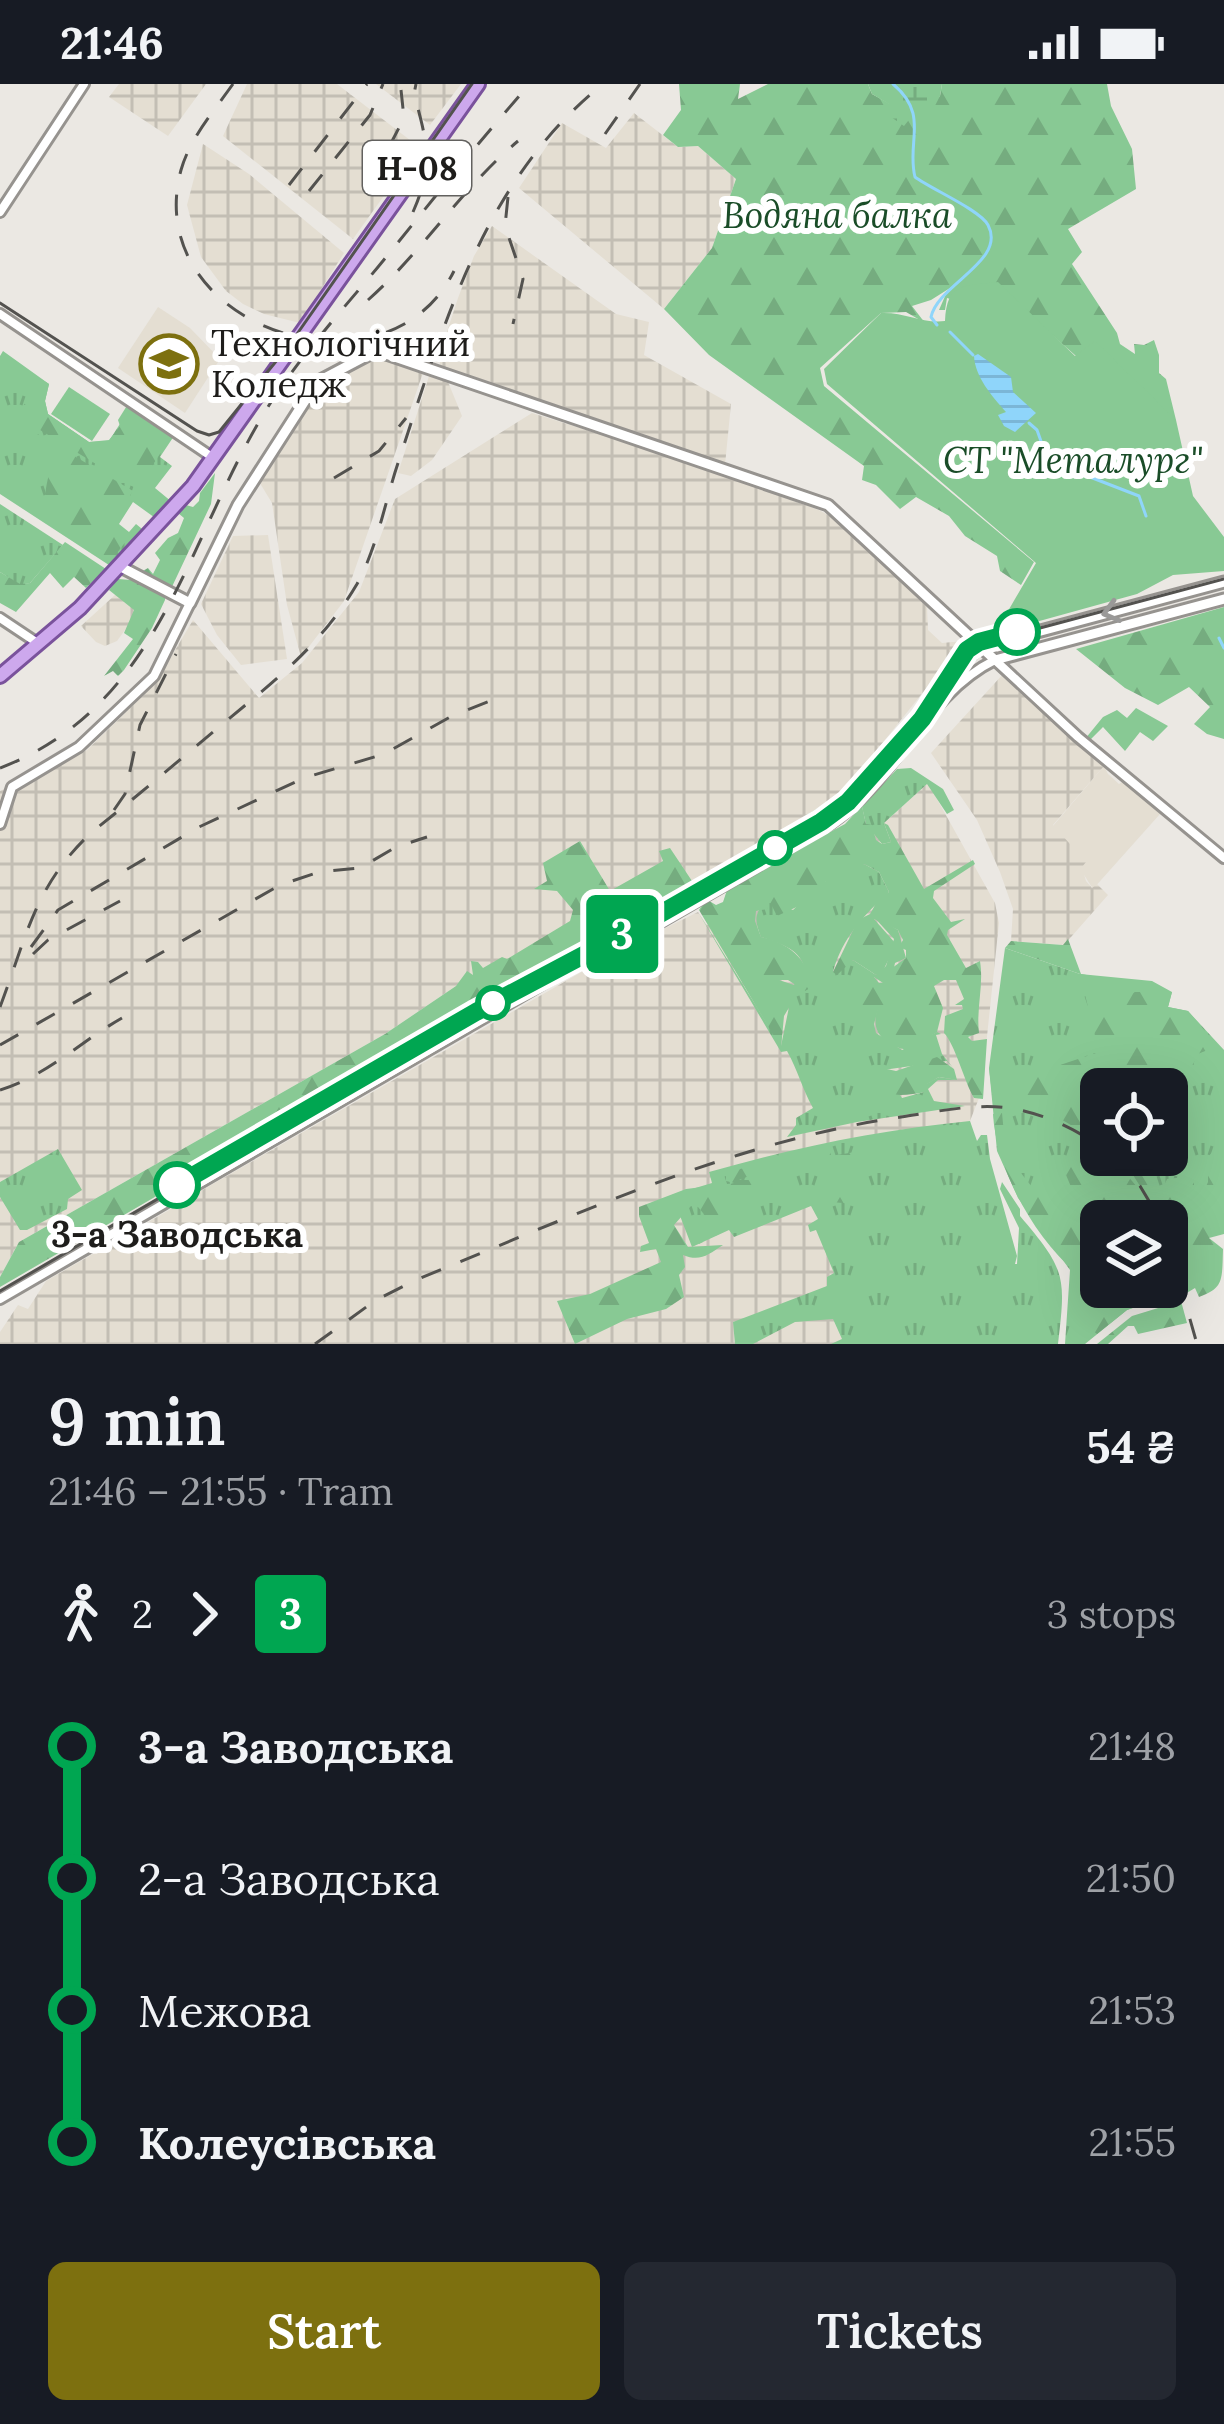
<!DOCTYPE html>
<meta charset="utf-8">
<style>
body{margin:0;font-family:Lora,serif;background:#242831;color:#f1f3f6;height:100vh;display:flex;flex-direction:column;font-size:45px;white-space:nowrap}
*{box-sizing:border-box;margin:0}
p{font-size:39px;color:#9ea1a6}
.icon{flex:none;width:66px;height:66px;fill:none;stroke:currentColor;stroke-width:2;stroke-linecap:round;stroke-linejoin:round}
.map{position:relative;height:1260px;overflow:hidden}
.panel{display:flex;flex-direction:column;background:#171b24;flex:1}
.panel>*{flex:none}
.badge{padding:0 24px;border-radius:9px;font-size:42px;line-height:78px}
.tools{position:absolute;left:1080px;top:984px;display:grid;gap:24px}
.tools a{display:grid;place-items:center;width:108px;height:108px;border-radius:18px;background:#171b24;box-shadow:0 12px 48px #0002;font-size:60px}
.map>.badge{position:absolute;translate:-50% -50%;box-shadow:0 0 0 6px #fff}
.legs{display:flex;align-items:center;gap:18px;height:132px;padding:0 48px;font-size:39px}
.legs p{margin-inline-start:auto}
.headline{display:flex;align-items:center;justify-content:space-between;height:204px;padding:0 48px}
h1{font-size:66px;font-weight:600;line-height:90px}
.button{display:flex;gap:24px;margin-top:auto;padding:24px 48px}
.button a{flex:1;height:138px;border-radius:18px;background:#7d700f;color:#fff;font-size:48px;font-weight:600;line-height:138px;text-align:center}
.button a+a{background:#242831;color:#f1f3f6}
ul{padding:0 48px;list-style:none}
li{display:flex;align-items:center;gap:42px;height:132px;font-size:45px}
li i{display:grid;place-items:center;width:18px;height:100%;margin:0 15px;background:currentColor}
li i::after{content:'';width:30px;height:30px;margin:-15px;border:9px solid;border-radius:50%;background:#171b24}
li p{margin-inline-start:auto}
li:first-child i{background:linear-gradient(#0000 50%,currentColor 0)}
li:last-child i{background:linear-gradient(currentColor 50%,#0000 0)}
.status{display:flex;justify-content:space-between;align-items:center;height:84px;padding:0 60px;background:#171b24;direction:ltr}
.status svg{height:33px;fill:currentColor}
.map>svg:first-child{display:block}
</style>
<div class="status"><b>21:46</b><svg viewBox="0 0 49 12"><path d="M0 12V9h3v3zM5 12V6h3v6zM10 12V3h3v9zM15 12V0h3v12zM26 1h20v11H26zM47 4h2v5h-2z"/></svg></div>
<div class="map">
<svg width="1224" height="1260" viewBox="0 0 1224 1260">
<defs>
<pattern id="industrial-grid" width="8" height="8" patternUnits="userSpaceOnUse" patternTransform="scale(3)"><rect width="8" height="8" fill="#e4ded2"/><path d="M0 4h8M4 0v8" fill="none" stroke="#c3beb4"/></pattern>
<pattern id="grass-tufts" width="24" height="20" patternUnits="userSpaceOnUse" patternTransform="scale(3)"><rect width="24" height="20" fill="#88c994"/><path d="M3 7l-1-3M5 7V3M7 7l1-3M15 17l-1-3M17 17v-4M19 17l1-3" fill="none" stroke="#75ac7f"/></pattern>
<pattern id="forest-firs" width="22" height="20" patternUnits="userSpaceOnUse" patternTransform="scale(3)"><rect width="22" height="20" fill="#88c994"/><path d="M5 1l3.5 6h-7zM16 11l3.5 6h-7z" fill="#75ac7f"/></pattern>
<pattern id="wetland-marsh" width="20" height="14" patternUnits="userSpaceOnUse" patternTransform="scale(3)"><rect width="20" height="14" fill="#88c994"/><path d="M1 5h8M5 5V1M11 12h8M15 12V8" fill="none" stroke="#75ac7f"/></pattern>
<pattern id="water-rules" width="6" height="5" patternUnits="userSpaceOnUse" patternTransform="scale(3)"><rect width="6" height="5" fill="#8fd5fa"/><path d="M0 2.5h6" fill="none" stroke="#7bb6d6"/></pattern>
</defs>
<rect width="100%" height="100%" fill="#ebe8e3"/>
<g fill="#e4ded2">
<polygon points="158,223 190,244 220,275 185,329 118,284"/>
<polygon points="1104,682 1108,690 1119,700 1124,697 1160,730 1093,805 1053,742"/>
</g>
<g fill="url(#industrial-grid)">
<polygon points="119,0 206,0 168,52 109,13"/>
<polygon points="247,0 337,0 419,63 353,155 223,52"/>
<polygon points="376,0 461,0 430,41"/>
<polygon points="634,29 678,63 698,62 736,95 712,164 664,225 519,104 562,39 606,64"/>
<polygon points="203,60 249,90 344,169 300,239 264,230 243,220 226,207 201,173 187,121"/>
<polygon points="492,142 616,230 649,238 644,271 731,320 725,381 440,282 440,269 458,214 474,172"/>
<polygon points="374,272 424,286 344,517 301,573 287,521 272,419 258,396 323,298"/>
<polygon points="430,289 446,293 462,332 432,376 411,392 398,389"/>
<polygon points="532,329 663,370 819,426 842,439 927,523 928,546 942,559 964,557 841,711 693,798 456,902 385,950 19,1158 0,1193 0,707 87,666 155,600 193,536 259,614 302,579 359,508 395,415"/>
<polygon points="268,451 287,575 241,581 217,551 201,520 233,452"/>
<polygon points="116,510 138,528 117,557 105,562 96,558 81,542"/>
<polygon points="1004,589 1104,682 1053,741 1086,778 1082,783 1086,797 1092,804 1097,800 1108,811 1064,861 1011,857 1013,825 1000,788 977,736 931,669"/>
<polygon points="928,699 995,819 999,839 981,1009 970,1037 997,1260 0,1260 0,1248 18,1221 28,1225 46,1197 183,1118 182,1113 196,1105 199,1108 611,871 698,828 707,841 884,739"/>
</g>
<g fill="url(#grass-tufts)" fill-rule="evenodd">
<polygon points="3,267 49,300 45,317 48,330 89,358 109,357 130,324 174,352 160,373 172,382 155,404 172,418 158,436 133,418 119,440 129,448 136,440 147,449 115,485 0,410 0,272"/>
<polygon points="0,420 63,461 30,499 20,501 0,488"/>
<polygon points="911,684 943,705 954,726 947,730 927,700 884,739 891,758 882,760 866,740 862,723 897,685"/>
<path d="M864,780l15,8 10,20c-24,22 -47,46 -56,80l20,-12 23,15 10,-9 8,-27 -22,-24 26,15 8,28 -11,5 -4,19 -5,3 -12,-8 5,29 -5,18 2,9 26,17 35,-18 4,2 -5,1 6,19 12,15 -7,-8 -64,9 19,28 22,-6 2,-8 13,-7 18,3h-19l-10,9 6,12 31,5 -108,16 -70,15 9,-12v-7l17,-10c-11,-20 -15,-37 -26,-57l-6,1 -83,-140 83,134 8,-39 -2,-19 -9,-5 1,-3 15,5 10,-19c-6,-18 -26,-23 -43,-29 -7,-18 -7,-24 7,-38l25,11 28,-27z"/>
<path d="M1005,864l75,26 72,7 20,11 -4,15 20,4 36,39v145l-39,99 -22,2 -36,14 -42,34h-20l5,-74 -52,-72 -21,-47 -8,-83zM1101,1005h66v66h-66zM1101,1137h66v66h-66z"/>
<path d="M970,1037l7,20 4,-6h6l3,24 27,97 -2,8h2l2,-36 -19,-39 2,-7 18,27v7c46,54 46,60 38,128h-227l11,-5 -9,-20 -38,3 -42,22h-18l-2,-22 94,-36v-9l7,-4 -18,-43 -6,2 -2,-7 10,-6 -7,-13 -77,31 -5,-7 -37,17 -20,-52 40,-12 -3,-11c87,-25 171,-42 261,-51z"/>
<polygon points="58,1065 82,1106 68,1115 67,1125 27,1146 20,1146 0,1113 0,1098"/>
</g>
<g fill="url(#forest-firs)">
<polygon points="679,0 740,0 738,15 768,0 868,0 872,10 912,32 940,12 942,0 1107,0 1111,22 1132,65 1136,105 1068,145 1082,168 1072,180 1117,249 1120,260 1135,270 1134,260 1144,261 1154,256 1159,271 1159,289 1166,295 1176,336 1165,335 1076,272 1043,243 947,214 945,226 939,226 946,210 958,199 931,216 912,222 925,239 906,228 881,229 820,284 824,302 1034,478 1021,501 1000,487 997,472 965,452 949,432 916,413 900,425 876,401 862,396 864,382 709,271 664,225 712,164 736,95 698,62 678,63 663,51 681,26"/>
<polygon points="41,295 49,300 45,317 48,330 89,358 109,356 120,342 118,336 128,320 173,350 137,405 22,335 20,327"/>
<path d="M19,339l114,68 -21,32 18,13 -20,26c-28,-18 -59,-30 -64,-66 -2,-11 7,-25 1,-35 -9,-16 -19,-14 -28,-38z"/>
<polygon points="215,389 211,420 170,507 129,488 132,482 139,489 148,484 153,490 160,476 155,469 168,454 178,449 184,434 178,429 186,421 193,423 199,417 200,409"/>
<polygon points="65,458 106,485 86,504 74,493 63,504 50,489 16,528 0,519 0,488 20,500 30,499"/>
<polygon points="118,495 131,496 165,511 165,516 152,544 124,586 118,592 113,587 104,592 133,555 124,549 134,526 109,506"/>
<polygon points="1224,523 1224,655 1207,650 1194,640 1210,623 1189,603 1158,621 1125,604 1076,565"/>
<polygon points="844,708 851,712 831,729 794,751 652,833 496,915 0,1203 0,1193 19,1158 385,950 456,902 467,887 473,891 471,877 478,878 483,884 502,873 507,875 570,837 573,826 557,807 534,805 547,797 543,779 580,757 610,807 663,777 659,767 670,764 692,797 768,755 774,757 793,746 794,739"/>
<path d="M862,722l4,18 6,1 4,15 6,4 9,-2 -7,-19 4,2 36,64 49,-29 2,4 -41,27 -1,7 18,24 14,-3 -17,11 -1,5 19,33 14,-7c4,25 -4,47 -1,72l-11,4 4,4 15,-2 -4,60 -9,-1c-10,-17 -19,-54 -30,-65l1,-17 18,-7 -1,-4h-7l9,-6 -8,-19h-12l-10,6 9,22 -6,24 -28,18c-24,-3 -40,-18 -31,-42l-17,5 -11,-9 24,-27 5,6 11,-1 2,-14 14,-10v-8l-7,-3 4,-7 -5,-10 -24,-11 22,25 -14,29 -6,2 -23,-15 -16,15 -4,-3 25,-52 12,-6 9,-16 10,-6 -10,-20 -15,-8 -14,15 -13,6 -11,-4 -25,24 -24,11 -8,-16 -2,9 -11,2 -1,10 6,16c25,4 51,24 49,51l-5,3 -17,-11h-9l18,14 -13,22 -3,32 -82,-138 7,-11 10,6 7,-3 5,-15 117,-63z"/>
<path d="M1068,855l13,35 28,5 5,15 9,4 12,-6h37l-4,15 20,4 30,35 -23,9c-1,16 -10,37 -23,47v12l-5,2v-27h-66v54l-47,-28 -61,-13 -4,-34 68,-2 42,-14 -19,-78 -75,-26 6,-7 52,4z"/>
<path d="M937,973l17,12 3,11 -18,-3 -12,7 -2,8c-24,5 -54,7 -60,-23l8,-3 23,5z"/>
<path d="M1002,1029l4,41 37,47 15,-10 16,3 -10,-24 15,-9 41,6 18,21 18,33h-55v66h66v-34l11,40 -51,17 -30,24c-19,-13 -11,-32 -10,-53 -47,-32 -91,-109 -94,-167z"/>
<path d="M829,1060l2,12 24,-4 6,4 -22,17 14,31 -21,-2 -8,6 -3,-3 10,-9h6c-5,-7 -9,-19 -15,-25 -23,-21 -60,1 -83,9h32l2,7h-18l-7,5 3,17 -30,12 -2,13 -4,2 -9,-7 -3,13 -4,2 -5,-14 14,-11 -10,-12 -7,-1 -17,19 14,22 35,-2c-15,10 -23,17 -40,10l2,12 -6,8 5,22 -18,12 -39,10 -52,25 -18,-43 33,-7 71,-32 -5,-13 -16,3 1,-6 8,-3 -10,-27v-9l47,-18 49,-6 -9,-2v-8z"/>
<path d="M1214,1066l10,4v80l-15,4 14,11c-1,31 1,39 -24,48l-4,-9 -10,6 -18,-60v-13h-5l-34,-54h9l13,17 13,4 4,-9 27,-3v13l-8,4 3,10 12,-5 7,-16v-25z"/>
<polygon points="1181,1217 1187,1239 1138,1250 1134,1242 1128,1242 1108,1260 1097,1260 1132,1232"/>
</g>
<polygon fill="url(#wetland-marsh)" points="868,0 942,0 940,12 925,41 912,32 904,42 891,33 889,20 872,10"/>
<g fill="#88c994">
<path d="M998,198l77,74 20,-15 81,79 17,76 31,41v34l-51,4 -36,19 -123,34 -6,-17 28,-48 -209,-179 -3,-15 57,-56c24,-1 42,11 64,8 2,-39 18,-35 53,-39z"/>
<polygon points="69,303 110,330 92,357 51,330"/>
<polygon points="1136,624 1168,642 1153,657 1140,648 1125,667 1103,643 1088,658 1085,655 1103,633 1117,626 1127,634"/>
</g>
<path fill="url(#water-rules)" d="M978,270l33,23 2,15 23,21 -21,19 -11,-6 -6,-11 8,-3c-14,-16 -31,-35 -32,-56z"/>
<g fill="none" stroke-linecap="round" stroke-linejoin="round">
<g stroke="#8fd5fa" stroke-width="3">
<path d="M893,0c37,31 13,58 22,93 16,12 65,33 73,48 19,36 -50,59 -57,92l6,8"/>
<polyline points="950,248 973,271"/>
<polyline points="1029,339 1037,346 1042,360"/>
<polyline points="1064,377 1090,393 1139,412 1146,432"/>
<polyline points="1219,554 1224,564"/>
</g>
<defs>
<g id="tertiary">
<polyline points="0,128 84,0"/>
<polyline points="0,230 212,373"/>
<polyline points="0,534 39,560"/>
<polyline points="949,609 963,578 981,563"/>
<polyline points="0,740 12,703 79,663 154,592 190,519"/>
<path d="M0,1215l589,-342 67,-32 174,-101c65,-42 95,-130 165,-164l83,77 146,121"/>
</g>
<g id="secondary">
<polyline points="121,483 190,519 238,421 317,298 370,270 383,269 828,421 995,576 1224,515"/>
<polyline points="981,563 1224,498"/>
</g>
<polyline id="primary" points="0,592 80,524 193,402 478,0"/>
</defs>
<use href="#tertiary" stroke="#96938f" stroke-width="14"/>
<use href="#secondary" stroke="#96938f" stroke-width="15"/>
<use href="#primary" stroke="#7a529c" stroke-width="18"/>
<use href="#tertiary" stroke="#fff" stroke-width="8"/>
<use href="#secondary" stroke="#fff" stroke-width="9"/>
<use href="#primary" stroke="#cda8ed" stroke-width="12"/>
<g stroke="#53524f" stroke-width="3">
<polyline points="0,219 197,347 209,351 219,348 290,260 472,0"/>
<polyline points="0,1207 476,929 661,831 828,735 859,708 923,636 962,574 976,561 1224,495"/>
</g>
<g stroke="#53524f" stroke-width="3" stroke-dasharray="21 21" stroke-linecap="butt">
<path d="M233,0c-19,27 -43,54 -52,86 -42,156 205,239 273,101"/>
<polyline points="605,50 640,0"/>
<polyline points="389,63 404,34 401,6"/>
<polyline points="289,101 367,0"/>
<polyline points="309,107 370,31 383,0"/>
<polyline points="508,113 505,142 523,195 513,240"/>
<path d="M413,128c21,-47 14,-71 1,-118l2,-10"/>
<path d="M368,216c55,-49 94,-112 150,-159"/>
<polyline points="334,394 379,367 406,334"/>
<path d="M0,684c167,-64 187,-239 275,-372 31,-46 68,-87 103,-129 50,-61 99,-124 152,-183"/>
<polyline points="114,726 125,710 140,641 176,570"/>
<polyline points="31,863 58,826 199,743 304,694 384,670 452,632 495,615"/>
<polyline points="33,870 48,856 120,817"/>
<path d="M0,923c27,-71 34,-121 92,-175 43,-34 85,-70 127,-105 55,-46 101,-80 138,-143 20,-36 28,-82 41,-121 46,-139 86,-284 205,-379"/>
<polyline points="0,961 280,801 319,788 360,784 396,763 427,753"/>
<path d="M0,1006c50,-16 78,-47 122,-72"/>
<polyline points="1111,1071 1140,1102 1161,1137"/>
<polyline points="1167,1154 1197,1260"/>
<path d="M315,1260l61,-44 42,-21c158,-64 313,-137 483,-162 34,-5 74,-14 108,-9 33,5 65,20 92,39"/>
</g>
</g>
<defs><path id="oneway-chevron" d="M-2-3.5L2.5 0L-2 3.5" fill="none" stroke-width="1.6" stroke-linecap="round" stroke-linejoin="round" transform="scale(3)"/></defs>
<use stroke="#9a9998" href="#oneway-chevron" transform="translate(1111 528) rotate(165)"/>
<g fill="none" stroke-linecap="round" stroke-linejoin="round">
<defs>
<polyline id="line-1" points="177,1101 476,928 646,838 821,738 848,718 922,635 967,566 979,558 1017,548"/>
</defs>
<use href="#line-1" stroke="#fff" stroke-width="27"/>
<use href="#line-1" stroke="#00a651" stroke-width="18"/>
</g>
<defs>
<symbol id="university-ring" viewBox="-11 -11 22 22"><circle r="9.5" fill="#fff" stroke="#7d700f" stroke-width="1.5"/><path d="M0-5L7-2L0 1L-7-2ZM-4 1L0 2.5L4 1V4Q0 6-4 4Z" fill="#7d700f"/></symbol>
</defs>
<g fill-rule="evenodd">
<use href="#university-ring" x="136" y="247" width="66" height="66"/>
</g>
<g fill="#fff" stroke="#00a651" stroke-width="6">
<circle cx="1017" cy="548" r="21"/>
<circle cx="775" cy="764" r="15"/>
<circle cx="493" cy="919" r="15"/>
<circle cx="177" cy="1101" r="21"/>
</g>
<g text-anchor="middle" stroke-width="12" stroke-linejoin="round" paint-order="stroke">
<rect fill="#fff" stroke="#62615f" stroke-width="3" x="363" y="57" width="108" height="54" rx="9"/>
<g font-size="33" font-weight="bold" fill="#1e1d1b">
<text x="417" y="96">Н-08</text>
</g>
<g font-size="36" font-style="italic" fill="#1a4d28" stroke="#fff">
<text x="837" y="144">Водяна балка</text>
<text x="1073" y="389">СТ "Металург"</text>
</g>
<g font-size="36" fill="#1e1d1b" stroke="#fff" text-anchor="start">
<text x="211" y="272">Технологічний<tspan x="211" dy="41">Коледж</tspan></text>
</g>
<g font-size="36" font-weight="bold" fill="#1e1d1b" stroke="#fff">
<text x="177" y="1163">3-а Заводська</text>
</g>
</g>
</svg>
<div class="tools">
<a><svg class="icon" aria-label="locate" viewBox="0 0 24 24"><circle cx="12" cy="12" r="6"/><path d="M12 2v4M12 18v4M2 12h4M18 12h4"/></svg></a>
<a><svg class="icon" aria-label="layers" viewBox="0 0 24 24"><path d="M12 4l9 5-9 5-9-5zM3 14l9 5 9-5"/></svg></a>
</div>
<b class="badge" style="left:622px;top:850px;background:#00a651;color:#fff">3</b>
</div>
<section class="panel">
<div class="headline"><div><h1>9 min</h1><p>21:46 – 21:55 · Tram</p></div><b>54 ₴</b></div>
<div class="legs"><svg class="icon" aria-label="walk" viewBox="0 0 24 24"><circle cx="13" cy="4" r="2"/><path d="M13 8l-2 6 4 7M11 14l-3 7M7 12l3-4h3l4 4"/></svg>2<svg class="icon" aria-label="forward" viewBox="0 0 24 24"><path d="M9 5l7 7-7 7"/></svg><b class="badge" style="background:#00a651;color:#fff">3</b><p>3 stops</p></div>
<ul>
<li><i style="color:#00a651"></i><b>3-а Заводська</b><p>21:48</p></li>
<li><i style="color:#00a651"></i><span>2-а Заводська</span><p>21:50</p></li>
<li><i style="color:#00a651"></i><span>Межова</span><p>21:53</p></li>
<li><i style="color:#00a651"></i><b>Колеусівська</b><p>21:55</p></li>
</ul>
<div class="button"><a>Start</a><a>Tickets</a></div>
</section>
